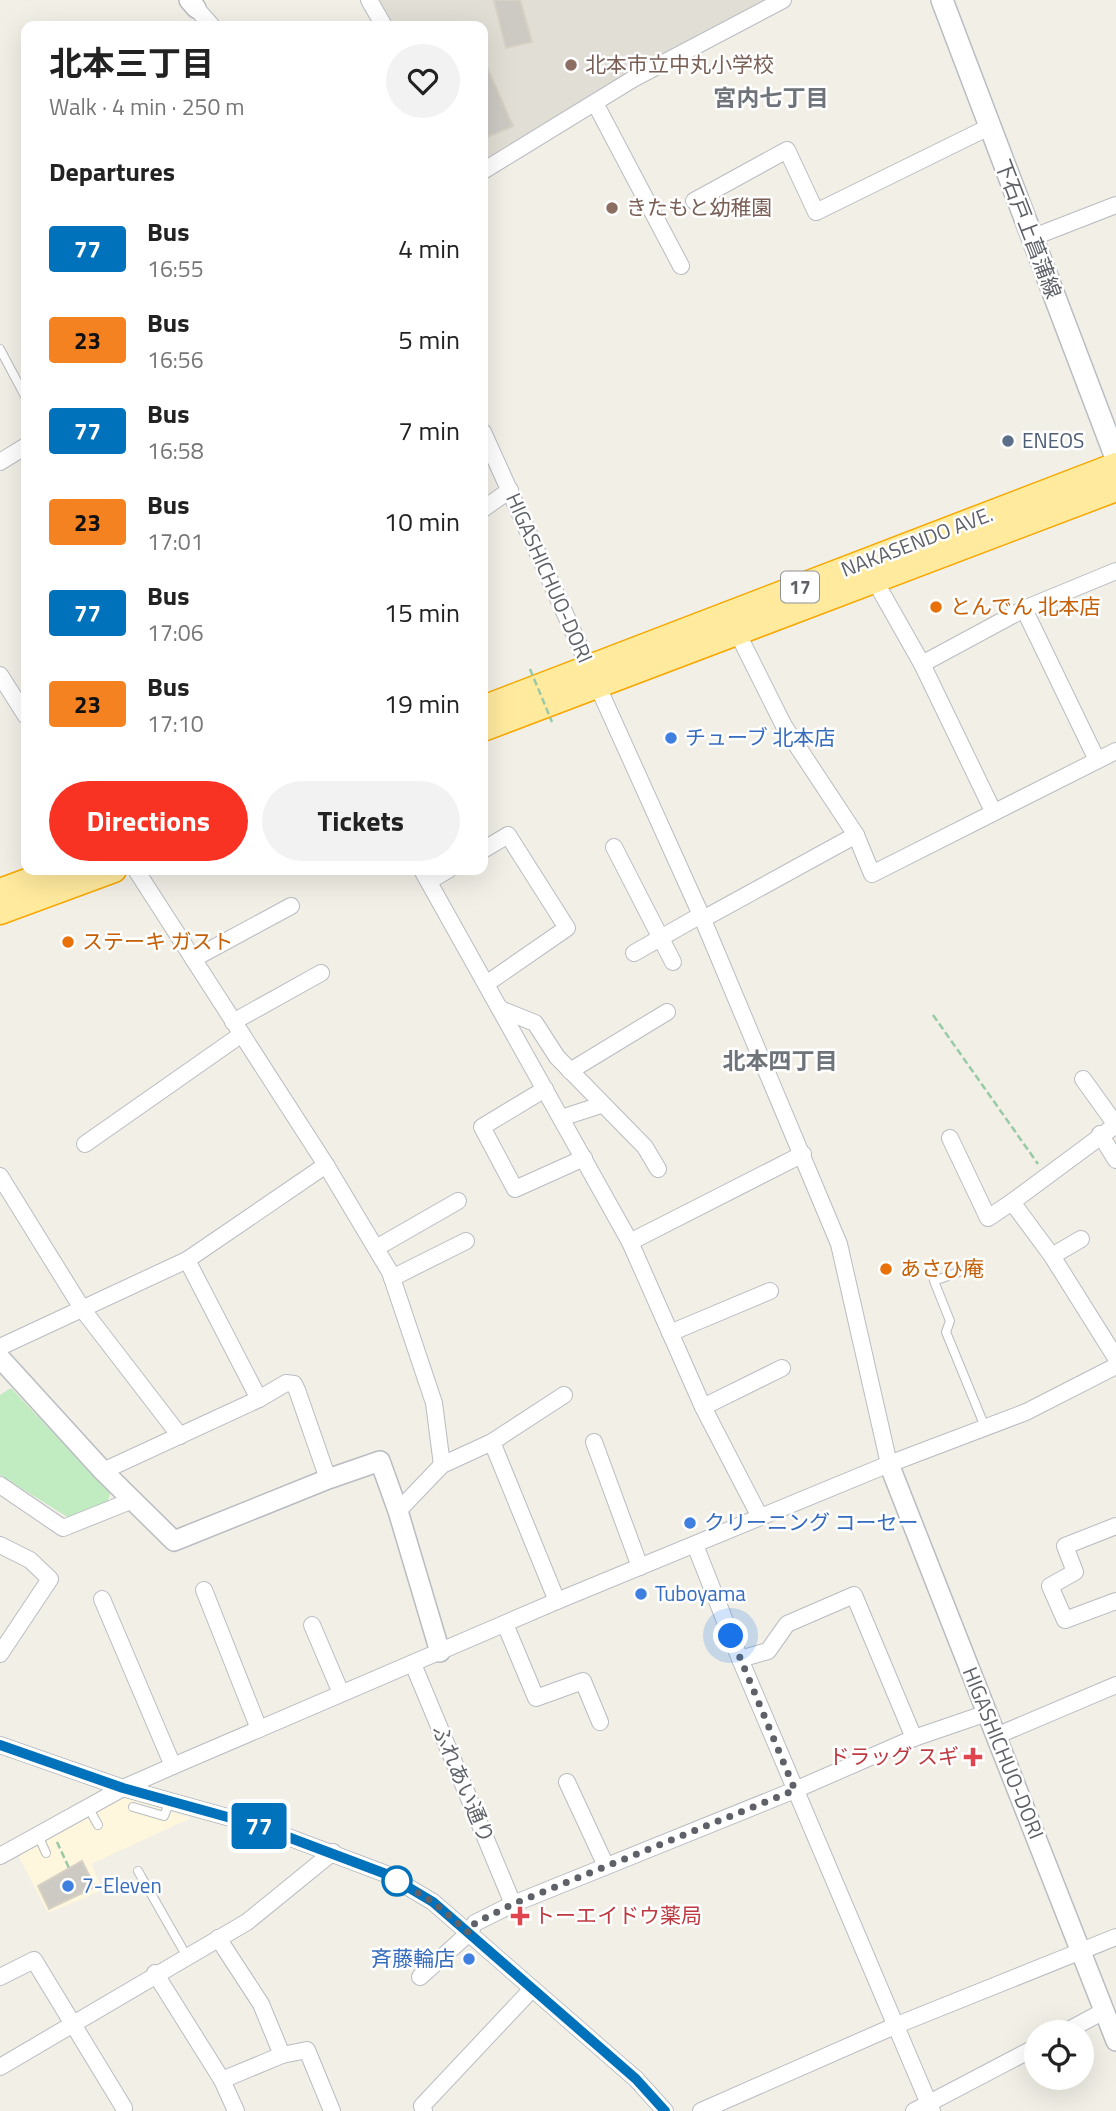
<!DOCTYPE html>
<meta charset="utf-8">
<style>
body{margin:0;font-family:"Titillium Web","Noto Sans JP",sans-serif;background:#f2f2f2;color:#222;height:100vh;display:flex;flex-direction:column;font-size:26px;white-space:nowrap}
*{box-sizing:border-box;margin:0}
p{font-size:23px;color:#767676}
.icon{flex:none;width:38px;height:38px;fill:none;stroke:currentColor;stroke-width:2;stroke-linecap:round;stroke-linejoin:round}
.map{position:relative;flex:1;overflow:hidden}
.sheet{position:absolute;left:21px;top:21px;width:467px;height:854px;display:flex;flex-direction:column;background:#fff;border-radius:14px;box-shadow:0 7px 28px #0002}
.sheet>*{flex:none}
.badge{padding:0 14px;border-radius:5px;font-size:24px;line-height:46px}
.fabs{position:absolute;left:1024px;top:2020px;display:grid;gap:14px}
.fabs a{display:grid;place-items:center;width:70px;height:70px;border-radius:50%;background:#fff;box-shadow:0 7px 28px #0002;font-size:35px}
.you{position:absolute;width:35px;height:35px;margin:-18px;border:5px solid #fff;border-radius:50%;background:#1a73e8;box-shadow:0 0 0 10px #1a73e833}
.map>.badge{position:absolute;translate:-50% -50%;box-shadow:0 0 0 4px #fff}
h2{padding:0 28px;font-size:26px;line-height:63px}
.round{display:grid;place-items:center;flex:none;width:74px;height:74px;border-radius:37px;background:#f2f2f2}
.head{display:flex;align-items:center;justify-content:space-between;height:119px;padding:0 28px}
h1{font-size:33px;font-weight:700;line-height:52px}
.action{display:flex;gap:14px;margin-top:auto;padding:14px 28px}
.action a{flex:1;height:80px;border-radius:42px;background:#f93324;color:#fff;font-size:28px;font-weight:700;line-height:80px;text-align:center}
.action a+a{background:#f2f2f2;color:#222}
ul{padding:0;list-style:none}
li{display:flex;align-items:center;gap:21px;height:91px;padding:0 28px}
li div{flex:1}
li b{display:block;font-size:26px}
li em{font-style:normal}
li .badge{min-width:77px;font-weight:700;text-align:center}
.map>svg:first-child{display:block}
</style>
<div class="map">
<svg width="1116" height="2111" viewBox="0 0 1116 2111">
<rect width="100%" height="100%" fill="#f1efe6"/>
<polygon fill="#fff7dd" points="122,1797 191,1818 91,1864 103,1890 48,1913 18,1855"/>
<polygon fill="#e1ded5" points="369,0 765,0 483,171 483,26 384,26"/>
<polygon fill="#c1ebc1" points="11,1388 110,1493 108,1501 69,1518 0,1475 0,1395"/>
<g fill="#cccac3" stroke="#d7d1c4" stroke-width="2">
<polygon points="494,0 520,0 532,42 506,48"/>
<polygon points="483,58 513,126 483,139"/>
<polygon points="82,1861 95,1887 49,1909 38,1886"/>
</g>
<g fill="none" stroke-linecap="round" stroke-linejoin="round">
<defs>
<g id="service">
<polyline points="0,349 26,398"/>
<polyline points="967,1269 934,1281 950,1321 946,1332 985,1427"/>
<polyline points="88,1807 98,1825"/>
<polyline points="133,1807 164,1816 170,1801"/>
<polyline points="38,1835 46,1853"/>
<polyline points="138,1871 186,1955"/>
</g>
<g id="minor">
<polyline points="369,0 384,26"/>
<polyline points="196,8 212,26"/>
<polyline points="595,103 681,266"/>
<polyline points="483,171 633,79 783,0"/>
<polyline points="694,201 787,150 816,212 989,127"/>
<polyline points="1031,238 1116,205"/>
<polyline points="483,432 701,915 839,1244 889,1464"/>
<polyline points="0,462 26,446"/>
<polyline points="483,509 510,490"/>
<polyline points="875,581 922,664 993,811"/>
<polyline points="1024,609 1097,760"/>
<polyline points="737,632 784,726 856,835 872,874 1116,751"/>
<polyline points="922,664 1024,609 1116,571"/>
<polyline points="0,675 26,716"/>
<polyline points="614,847 673,962"/>
<polyline points="483,850 508,835 567,928 486,984"/>
<polyline points="136,870 326,1165 390,1272 434,1403 442,1465"/>
<polyline points="422,870 630,1242 703,1407 760,1517"/>
<polyline points="429,881 448,870"/>
<polyline points="703,919 856,835"/>
<polyline points="634,953 701,915"/>
<polyline points="193,959 291,906"/>
<polyline points="500,1009 535,1023 557,1057 645,1147 658,1169"/>
<polyline points="233,1022 321,973"/>
<polyline points="570,1071 667,1012"/>
<polyline points="1083,1079 1116,1125 1012,1202 1052,1256 1116,1358"/>
<polyline points="545,1089 482,1127 515,1189 584,1158"/>
<polyline points="561,1118 601,1105"/>
<polyline points="1100,1134 1116,1160"/>
<polyline points="950,1138 988,1218 1012,1202"/>
<polyline points="85,1144 242,1034"/>
<polyline points="0,1176 83,1310 180,1436"/>
<polyline points="630,1242 803,1154"/>
<polyline points="376,1248 458,1201"/>
<polyline points="1052,1256 1081,1239"/>
<polyline points="187,1260 326,1165"/>
<polyline points="392,1278 466,1241"/>
<polyline points="670,1333 770,1291"/>
<polyline points="0,1347 187,1260 259,1399"/>
<polyline points="703,1407 782,1368"/>
<polyline points="492,1442 557,1601"/>
<polyline points="594,1442 640,1567"/>
<polyline points="103,1471 259,1399 286,1383 294,1384 297,1390 328,1479"/>
<polyline points="0,1485 63,1528 133,1500"/>
<polyline points="398,1511 442,1465 492,1442 564,1395"/>
<polyline points="1116,1526 1065,1546 1075,1572 1050,1586 1065,1620 1116,1601"/>
<polyline points="0,1545 30,1560 50,1579 0,1654"/>
<polyline points="695,1545 740,1659 932,2111"/>
<polyline points="204,1590 259,1729"/>
<polyline points="102,1599 173,1766"/>
<polyline points="505,1624 536,1698 583,1681 600,1722"/>
<polyline points="312,1625 341,1693"/>
<polyline points="740,1659 768,1651 787,1624 854,1595 914,1738"/>
<polyline points="413,1664 513,1904"/>
<polyline points="996,1736 1116,1685"/>
<polyline points="0,1745 123,1788 256,1825 386,1874 433,1902 636,2079 665,2111"/>
<polyline points="567,1782 606,1866"/>
<polyline points="0,1856 123,1788 173,1766 557,1601 889,1464 1026,1412 1116,1366"/>
<polyline points="218,1938 261,2004 282,2055"/>
<polyline points="155,1973 222,2080 282,2055 307,2050 332,2111"/>
<polyline points="0,1977 34,1960 124,2108"/>
<polyline points="420,1977 469,1933 475,1923 513,1904 795,1790 914,1738 987,1713"/>
<polyline points="1065,2032 1104,2011"/>
<polyline points="0,2067 247,1922 333,1852"/>
<polyline points="222,2080 236,2111"/>
<polyline points="424,2111 422,2106 532,1989"/>
<polyline points="701,2111 897,2025 1116,1937"/>
<polyline points="914,2111 1036,2047"/>
</g>
<g id="tertiary">
<polyline points="189,0 196,8"/>
<polyline points="0,1358 103,1471 174,1541 328,1479 380,1461 398,1511 440,1652"/>
<polyline points="889,1464 1116,2041"/>
</g>
<polyline id="secondary" points="942,0 1116,458"/>
<g id="trunk">
<polyline points="483,708 1116,465"/>
<polyline points="483,729 1116,489"/>
<polyline points="0,891 57,870"/>
<polyline points="0,912 114,870"/>
</g>
</defs>
<use href="#service" stroke="#b9bcc1" stroke-width="10"/>
<use href="#minor" stroke="#b9bcc1" stroke-width="18"/>
<use href="#tertiary" stroke="#b9bcc1" stroke-width="22"/>
<use href="#secondary" stroke="#b9bdc3" stroke-width="24"/>
<use href="#trunk" stroke="#f7a800" stroke-width="27"/>
<g stroke="#98caa6" stroke-width="2.5" stroke-dasharray="7 3.5" stroke-linecap="butt">
<polyline points="933,1015 1038,1164"/>
<polyline points="57,1842 69,1868"/>
</g>
<use href="#service" stroke="#fff" stroke-width="8"/>
<use href="#minor" stroke="#fff" stroke-width="16"/>
<use href="#tertiary" stroke="#fff" stroke-width="19"/>
<use href="#secondary" stroke="#fff" stroke-width="21"/>
<use href="#trunk" stroke="#ffea9e" stroke-width="24"/>
<polyline stroke="#98caa6" stroke-width="2.5" stroke-dasharray="7 3.5" stroke-linecap="butt" points="530,669 552,722"/>
</g>
<g fill="none" stroke-linecap="round" stroke-linejoin="round">
<defs>
<polyline id="line" points="0,1745 123,1788 256,1825 386,1874 433,1902 636,2079 665,2111"/>
</defs>
<use href="#line" stroke="#fff" stroke-width="16"/>
<use href="#line" stroke="#0072bc" stroke-width="10"/>
<polyline stroke="#5e6268" stroke-width="7" stroke-dasharray="0 12.6" points="397,1881 386,1874 433,1902 469,1933 475,1923 513,1904 795,1790 731,1636"/>
</g>
<g fill="#8d6e63" stroke="#fff" stroke-width="2.5">
<circle cx="571" cy="65" r="7"/>
<circle cx="612" cy="208" r="7"/>
</g>
<circle fill="#5c6f8a" stroke="#fff" stroke-width="2.5" cx="1008" cy="441" r="7"/>
<g fill="#e8710a" stroke="#fff" stroke-width="2.5">
<circle cx="936" cy="607" r="7"/>
<circle cx="68" cy="942" r="7"/>
<circle cx="886" cy="1269" r="7"/>
</g>
<g fill="#3f7fe0" stroke="#fff" stroke-width="2.5">
<circle cx="671" cy="738" r="7"/>
<circle cx="690" cy="1523" r="7"/>
<circle cx="641" cy="1594" r="7"/>
<circle cx="68" cy="1886" r="7"/>
<circle cx="469" cy="1959" r="7"/>
</g>
<g fill="#e0444e" stroke="#fff" stroke-width="2.5">
<path d="M969.5 1746.5h7v7h7v7h-7v7h-7v-7h-7v-7h7z"/>
<path d="M516.5 1905.5h7v7h7v7h-7v7h-7v-7h-7v-7h7z"/>
</g>
<circle fill="#fff" stroke="#0072bc" stroke-width="3.5" cx="397" cy="1881" r="14"/>
<g text-anchor="middle" stroke-width="5" stroke-linejoin="round" paint-order="stroke">
<rect fill="#fff" stroke="#8e9195" stroke-width="2" x="781" y="571.5" width="38" height="31" rx="5"/>
<g font-size="19" font-weight="bold" fill="#5e6268">
<text x="800" y="594">17</text>
</g>
<g font-size="21" fill="#785e54" stroke="#fff" text-anchor="start">
<text x="585" y="72">北本市立中丸小学校</text>
<text x="626" y="215">きたもと幼稚園</text>
</g>
<g font-size="21" fill="#5e6268" stroke="#fff">
<text transform="translate(1028 229) rotate(69)" y="7">下石戸上菖蒲線</text>
<text transform="translate(917 542) rotate(-21)" y="7">NAKASENDO AVE.</text>
<text transform="translate(549 578) rotate(66)" y="7">HIGASHICHUO-DORI</text>
<text transform="translate(1003 1753) rotate(68)" y="7">HIGASHICHUO-DORI</text>
<text transform="translate(463 1784) rotate(67)" y="7">ふれあい通り</text>
</g>
<g font-size="21" fill="#4e5e75" stroke="#fff" text-anchor="start">
<text x="1022" y="448">ENEOS</text>
</g>
<g font-size="21" fill="#c56008" stroke="#fff" text-anchor="start">
<text x="950" y="614">とんでん 北本店</text>
<text x="82" y="949">ステーキ ガスト</text>
<text x="900" y="1276">あさひ庵</text>
</g>
<g font-size="21" fill="#366cbe" stroke="#fff" text-anchor="start">
<text x="685" y="745">チューブ 北本店</text>
<text x="704" y="1530">クリーニング コーセー</text>
<text x="655" y="1601">Tuboyama</text>
<text x="82" y="1893">7-Eleven</text>
<text x="455" y="1966" text-anchor="end">斉藤輪店</text>
</g>
<g font-size="21" fill="#be3a42" stroke="#fff" text-anchor="end">
<text x="959" y="1764">ドラッグ スギ</text>
<text x="534" y="1923" text-anchor="start">トーエイドウ薬局</text>
</g>
<g font-size="23" font-weight="bold" fill="#6e747a" stroke="#fff">
<text x="771" y="106">宮内七丁目</text>
<text x="780" y="1069">北本四丁目</text>
</g>
</g>
</svg>
<div class="fabs">
<a><svg class="icon" aria-label="locate" viewBox="0 0 24 24"><circle cx="12" cy="12" r="6"/><path d="M12 2v4M12 18v4M2 12h4M18 12h4"/></svg></a>
</div>
<div class="you" style="left:731px;top:1636px"></div>
<b class="badge" style="left:259px;top:1826px;background:#0072bc;color:#fff">77</b>
<section class="sheet">
<div class="head"><div><h1>北本三丁目</h1><p>Walk · 4 min · 250 m</p></div><a class="round"><svg class="icon" aria-label="heart" viewBox="0 0 24 24"><path d="M12 20l-8-8c-3-5 5-10 8-4 3-6 11-1 8 4z"/></svg></a></div>
<h2>Departures</h2>
<ul>
<li><span class="badge" style="background:#0072bc;color:#fff">77</span><div><b>Bus</b><p>16:55</p></div><em>4 min</em></li>
<li><span class="badge" style="background:#f58220;color:#111">23</span><div><b>Bus</b><p>16:56</p></div><em>5 min</em></li>
<li><span class="badge" style="background:#0072bc;color:#fff">77</span><div><b>Bus</b><p>16:58</p></div><em>7 min</em></li>
<li><span class="badge" style="background:#f58220;color:#111">23</span><div><b>Bus</b><p>17:01</p></div><em>10 min</em></li>
<li><span class="badge" style="background:#0072bc;color:#fff">77</span><div><b>Bus</b><p>17:06</p></div><em>15 min</em></li>
<li><span class="badge" style="background:#f58220;color:#111">23</span><div><b>Bus</b><p>17:10</p></div><em>19 min</em></li>
</ul>
<div class="action"><a>Directions</a><a>Tickets</a></div>
</section>
</div>
